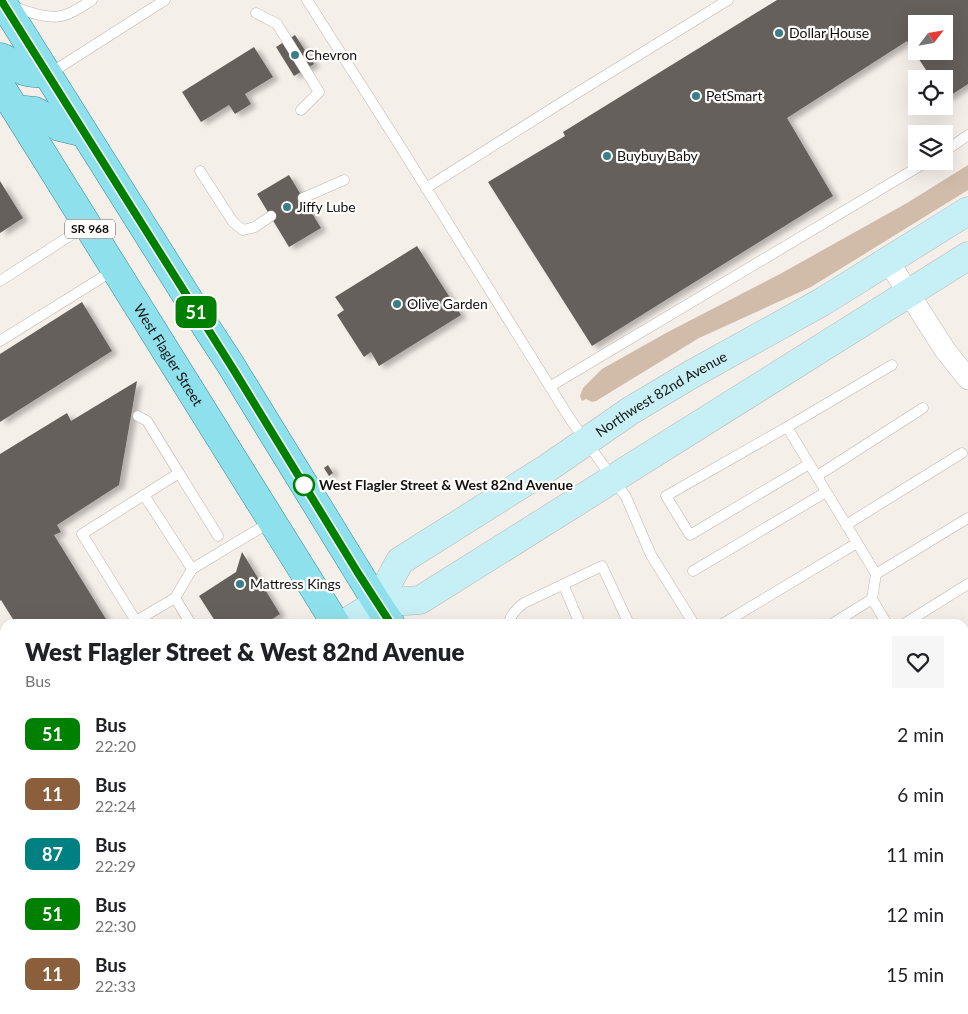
<!DOCTYPE html>
<style>
body{margin:0;font-family:Lato,sans-serif;background:#f6f6f6;color:#202124;height:100vh;display:flex;flex-direction:column;font-size:19px;white-space:nowrap}
*{box-sizing:border-box;margin:0}
p{font-size:16px;color:#757577}
.icon{flex:none;width:28px;height:28px;fill:none;stroke:currentColor;stroke-width:2;stroke-linecap:round;stroke-linejoin:round}
.map{position:relative;flex:1;overflow:hidden}
.drawer{position:absolute;left:0px;top:619px;width:969px;height:396px;display:flex;flex-direction:column;background:#fff;border-radius:15px 15px 0 0;box-shadow:0 5px 20px #0002}
.drawer>*{flex:none}
.badge{padding:0 10px;border-radius:8px;font-size:18px;line-height:32px}
.needle{width:32px;rotate:59deg}
.controls{position:absolute;left:908px;top:15px;display:grid;gap:10px}
.controls a{display:grid;place-items:center;width:45px;height:45px;border-radius:0px;background:#fff;box-shadow:0 5px 20px #0002;font-size:25px}
.map>.badge{position:absolute;translate:-50% -50%;box-shadow:0 0 0 2px #fff}
.round{display:grid;place-items:center;flex:none;width:52px;height:52px;border-radius:0px;background:#f6f6f6}
.head{display:flex;align-items:center;justify-content:space-between;height:85px;padding:0 25px}
h1{font-size:24px;font-weight:800;line-height:38px}
ul{padding:0;list-style:none}
li{display:flex;align-items:center;gap:15px;height:60px;padding:0 25px}
li div{flex:1}
li b{display:block;font-size:19px}
li em{font-style:normal}
li .badge{min-width:55px;font-weight:700;text-align:center}
.map>svg:first-child{display:block}
</style>
<div class="map">
<svg width="968" height="1014" viewBox="0 0 968 1014">
<defs>
<filter id="shadow"><feDropShadow dx="5.5" dy="3" stdDeviation="2.5" flood-color="#0004"/></filter>
</defs>
<rect width="100%" height="100%" fill="#f5efea"/>
<polygon fill="#d1bcaa" points="968,165 968,190 811,287 699,338 596,401 592,402 586,399 582,401 580,396 583,388 602,369 666,333 780,274 907,203"/>
<g fill="#65605c" fill-rule="evenodd" filter="url(#shadow)">
<path d="M777,0h191v84l-23,15 -1,-2v-18h-12l-25,-38 -120,77 46,78 -241,150 -104,-164 77,-46 -2,-4zM916,24h28v27h-28z"/>
<polygon points="295,35 314,64 294,76 276,47"/>
<polygon points="254,47 273,77 245,94 251,104 235,114 229,105 201,122 182,92"/>
<polygon points="289,175 321,228 289,247 257,194"/>
<polygon points="0,181 23,218 0,233"/>
<polygon points="417,246 461,315 379,366 371,352 364,357 337,315 344,310 335,297"/>
<polygon points="82,302 112,351 0,422 0,354"/>
<polygon points="137,381 119,485 57,525 61,532 54,535 109,624 16,624 1,600 0,601 0,454 67,413 71,421"/>
<polygon points="328,465 333,473 329,476 324,468"/>
<polygon points="242,552 280,614 265,624 217,624 199,596 236,572"/>
<polygon points="5,677 5,712 0,704 0,680"/>
<polygon points="5,715 5,757 0,760 0,718"/>
<polygon points="0,923 5,931 5,966 0,969"/>
<polygon points="82,1010 140,1010 142,1014 79,1014 83,1011"/>
<polygon points="445,1010 492,1010 486,1014 447,1014"/>
<polygon points="762,1010 832,1010 826,1014 765,1014"/>
</g>
<g fill="none" stroke-linecap="round" stroke-linejoin="round">
<defs>
<g id="lane">
<polyline points="307,0 400,146 570,419 626,497 651,555 694,624"/>
<path d="M11,6c16,5 34,13 50,10 11,-2 22,-10 31,-16"/>
<polyline points="256,13 277,24 319,92 301,110"/>
<polyline points="49,74 165,0"/>
<polyline points="944,152 968,135"/>
<polyline points="200,171 233,222 243,230 255,227 271,216"/>
<polyline points="426,188 572,96 728,0"/>
<polyline points="303,198 344,180"/>
<polyline points="0,281 85,226"/>
<polyline points="0,341 114,270"/>
<polyline points="551,386 928,161"/>
<polyline points="138,416 147,421 179,473 144,495 192,569 272,521"/>
<polyline points="787,427 892,365"/>
<path d="M809,464l-119,71 -24,-39 121,-69c30,49 59,98 89,147l-4,25"/>
<polyline points="179,473 218,536"/>
<polyline points="817,476 923,408"/>
<polyline points="144,495 82,534 136,621 175,598 191,624"/>
<polyline points="846,525 962,453"/>
<polyline points="693,571 826,492"/>
<polyline points="876,574 968,518"/>
<polyline points="563,584 580,624"/>
<polyline points="175,598 192,569"/>
<polyline points="724,623 857,543"/>
<path d="M509,624c1,-10 8,-16 15,-21l78,-37 27,58"/>
<polyline points="832,624 872,599 887,624"/>
<polyline points="904,624 968,584"/>
<polyline points="964,655 968,653"/>
<polyline points="964,722 968,719"/>
<polyline points="964,749 968,756"/>
<polyline points="964,806 968,804"/>
<polyline points="964,859 968,868"/>
<polyline points="964,927 968,924"/>
<polyline points="370,1010 373,1014"/>
<polyline points="736,1010 738,1014"/>
</g>
<g id="street">
<polyline points="888,261 945,350 968,379"/>
<polyline points="0,840 5,837"/>
<polyline points="250,1014 256,1010"/>
</g>
<g id="secondary">
<path id="s1" d="M377,603l23,-42 149,-94 81,-56 62,-37 130,-72 146,-91"/>
<polyline points="344,624 377,603 420,600 968,256"/>
</g>
<g id="primary">
<polyline points="1,0 208,330 229,362 377,603 391,624"/>
<path d="M0,57c9,2 15,10 24,14 7,3 17,2 24,3"/>
<path id="s2" d="M0,85l336,539"/>
<polyline points="15,109 35,111 50,119 59,127 84,133"/>
<polyline points="578,1010 581,1014"/>
<polyline points="633,1010 635,1014"/>
</g>
</defs>
<use href="#lane" stroke="#bbb5b0" stroke-width="11"/>
<use href="#street" stroke="#bbb5b0" stroke-width="22"/>
<use href="#secondary" stroke="#bbb5b0" stroke-width="29"/>
<use href="#primary" stroke="#328b97" stroke-width="29"/>
<use href="#lane" stroke="#fff" stroke-width="10"/>
<use href="#street" stroke="#fff" stroke-width="21"/>
<use href="#secondary" stroke="#c6f0f6" stroke-width="28"/>
<use href="#primary" stroke="#8ee1ec" stroke-width="28"/>
</g>
<g fill="none" stroke-linecap="round" stroke-linejoin="round">
<defs>
<polyline id="line" points="1,0 235,372 358,573 391,624"/>
</defs>
<use href="#line" stroke="#fff" stroke-width="11"/>
<use href="#line" stroke="#008000" stroke-width="8"/>
</g>
<g fill="#387f89" stroke="#fffdfb" stroke-width="2">
<circle cx="779" cy="33" r="5"/>
<circle cx="295" cy="55" r="5"/>
<circle cx="696" cy="96" r="5"/>
<circle cx="607" cy="156" r="5"/>
<circle cx="287" cy="207" r="5"/>
<circle cx="397" cy="304" r="5"/>
<circle cx="240" cy="584" r="5"/>
</g>
<circle fill="#fff" stroke="#008000" stroke-width="2.5" cx="304" cy="485" r="10"/>
<g text-anchor="middle" stroke-width="4.5" stroke-linejoin="round" paint-order="stroke">
<rect fill="#fffdfb" stroke="#5a5856" stroke-width="1" x="65" y="219.5" width="50" height="19" rx="4"/>
<g font-size="12" font-weight="bold" fill="#13110f">
<text x="90" y="233">SR 968</text>
</g>
<g font-size="14" fill="#13110f" stroke="#fffdfb" text-anchor="start">
<text x="789" y="38">Dollar House</text>
<text x="305" y="60">Chevron</text>
<text x="706" y="101">PetSmart</text>
<text x="617" y="161">Buybuy Baby</text>
<text x="297" y="212">Jiffy Lube</text>
<text x="407" y="309">Olive Garden</text>
<text x="250" y="589">Mattress Kings</text>
</g>
<g font-size="14" fill="#13110f" stroke="#fffdfb">
<text dy="5" stroke="none"><textPath href="#s2" startOffset="318">West Flagler Street</textPath></text>
<text dy="5" stroke="none"><textPath href="#s1" startOffset="358">Northwest 82nd Avenue</textPath></text>
</g>
<g font-size="14" font-weight="bold" fill="#13110f" stroke="#fffdfb" text-anchor="start">
<text x="319" y="490">West Flagler Street &amp; West 82nd Avenue</text>
</g>
</g>
</svg>
<div class="controls">
<a><svg class="needle" viewBox="-14 -14 28 28"><path d="M0-13l5 13h-10z" fill="#e53935"/><path d="M0 13l5-13h-10z" fill="#757577"/></svg></a>
<a><svg class="icon" aria-label="locate" viewBox="0 0 24 24"><circle cx="12" cy="12" r="6"/><path d="M12 2v4M12 18v4M2 12h4M18 12h4"/></svg></a>
<a><svg class="icon" aria-label="layers" viewBox="0 0 24 24"><path d="M12 4l9 5-9 5-9-5zM3 14l9 5 9-5"/></svg></a>
</div>
<b class="badge" style="left:196px;top:312px;background:#008000;color:#fff">51</b>
<section class="drawer">
<div class="head"><div><h1>West Flagler Street &amp; West 82nd Avenue</h1><p>Bus</p></div><a class="round"><svg class="icon" aria-label="heart" viewBox="0 0 24 24"><path d="M12 20l-8-8c-3-5 5-10 8-4 3-6 11-1 8 4z"/></svg></a></div>
<ul>
<li><span class="badge" style="background:#008000;color:#fff">51</span><div><b>Bus</b><p>22:20</p></div><em>2 min</em></li>
<li><span class="badge" style="background:#8b5e3c;color:#fff">11</span><div><b>Bus</b><p>22:24</p></div><em>6 min</em></li>
<li><span class="badge" style="background:#008080;color:#fff">87</span><div><b>Bus</b><p>22:29</p></div><em>11 min</em></li>
<li><span class="badge" style="background:#008000;color:#fff">51</span><div><b>Bus</b><p>22:30</p></div><em>12 min</em></li>
<li><span class="badge" style="background:#8b5e3c;color:#fff">11</span><div><b>Bus</b><p>22:33</p></div><em>15 min</em></li>
</ul>
</section>
</div>
